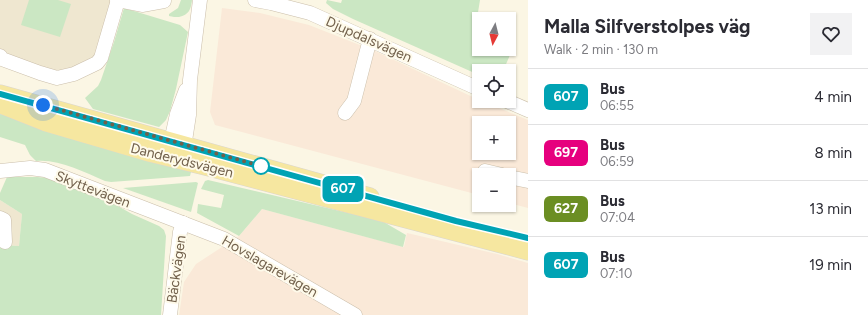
<!DOCTYPE html>
<meta charset="utf-8">
<style>
body{margin:0;font-family:Figtree,sans-serif;background:#f2f2f3;color:#2b2b33;height:100vh;display:flex;flex-direction:column;font-size:15px;white-space:nowrap}
*{box-sizing:border-box;margin:0}
p{font-size:13px;color:#7c7c81}
.icon{flex:none;width:22px;height:22px;fill:none;stroke:currentColor;stroke-width:2;stroke-linecap:round;stroke-linejoin:round}
.map{position:relative;flex:1;overflow:hidden}
.panel{display:flex;flex-direction:column;background:#fff;width:340px}
.panel>*{flex:none}
.badge{padding:0 8px;border-radius:6px;font-size:14px;line-height:26px}
.needle{width:26px;rotate:187deg}
.controls{position:absolute;left:472px;top:12px;display:grid;gap:8px}
.controls a{display:grid;place-items:center;width:44px;height:44px;border-radius:0px;background:#fff;box-shadow:0 1px 3px #0004;font-size:20px}
.you{position:absolute;width:20px;height:20px;margin:-10px;border:3px solid #fff;border-radius:50%;background:#1a73e8;box-shadow:0 0 0 6px #1a73e833}
.map>.badge{position:absolute;translate:-50% -50%;box-shadow:0 0 0 2px #fff}
.round{display:grid;place-items:center;flex:none;width:42px;height:42px;border-radius:0px;background:#f2f2f3}
.headline{display:flex;align-items:center;justify-content:space-between;height:68px;padding:0 16px}
h1{font-size:19px;font-weight:700;line-height:30px}
ul{padding:0;list-style:none}
li{display:flex;align-items:center;gap:12px;height:56px;padding:0 16px;border-top:1px solid #e1e1e2}
li div{flex:1}
li b{display:block;font-size:15px}
li em{font-style:normal}
li .badge{min-width:44px;font-weight:700;text-align:center}
main{display:flex;flex:1;min-height:0}
.map>svg:first-child{display:block}
</style>
<main>
<div class="map">
<svg width="528" height="315" viewBox="0 0 528 315">
<rect width="100%" height="100%" fill="#fbf6e4"/>
<g fill="#efe7d0">
<polygon points="0,0 116,0 97,60 56,76 0,60"/>
<polygon points="0,200 22,214 19,246 0,245"/>
</g>
<g fill="#fae9d8" fill-rule="evenodd">
<path d="M222,8l38,5 49,12 66,26 104,49v1h3l46,19v88l-19,-5v-28h-30v20l-264,-70 -5,-13zM479,123h30v30h-30z"/>
<polygon points="262,209 404,247 407,233 497,254 528,263 528,315 179,315 184,282 196,264 239,236"/>
</g>
<g fill="#cbe7c3">
<polygon points="29,0 58,0 71,4 60,37 21,25"/>
<path d="M181,0h11c-1,9 -3,15 -13,17 -4,0 -6,0 -10,-1v-2l9,-6z"/>
<polygon points="327,0 341,3 342,0 480,0 474,37 479,39 479,49 513,48 503,71 479,71 479,75 353,19 333,9 326,3"/>
<polygon points="124,8 180,25 188,32 176,89 170,111 166,120 159,127 93,109 85,98 98,86 101,80 114,42"/>
<path d="M0,114l183,54 8,4 -1,4 -79,6 -6,-1c-21,-9 -46,-22 -69,-20l-6,-6 -5,-10 -25,-8z"/>
<polygon points="7,177 37,177 50,178 111,202 132,214 159,226 164,230 166,236 161,315 0,315 0,245 19,246 22,214 0,200 0,193"/>
<polygon points="208,180 382,221 406,235 403,247 262,209 239,236 197,213 198,204 221,208 224,195 201,189 205,181"/>
<polygon points="196,182 198,183 191,212 123,188"/>
</g>
<g fill="none" stroke-linecap="round" stroke-linejoin="round">
<defs>
<g id="minor">
<polyline points="117,0 142,5 164,1"/>
<polyline points="255,0 271,3 310,13 479,89"/>
<polyline points="0,56 2,59 40,73 57,78 74,74 97,63 101,58 118,0"/>
<polyline points="507,101 528,110"/>
<polyline points="345,113 354,101 370,39"/>
<polyline points="169,151 177,114 186,90"/>
<polyline points="183,154 189,115 190,80 200,0"/>
<polyline points="0,171 30,168 45,170 224,239 355,315"/>
<polyline points="485,171 502,175"/>
<polyline points="509,177 528,181"/>
<polyline points="0,218 4,220 5,242"/>
<polyline points="170,315 180,232 183,223"/>
</g>
<g id="major">
<polyline points="0,94 370,197"/>
<polyline points="0,104 45,122 151,153 205,166 528,251"/>
</g>
</defs>
<use href="#minor" stroke="#cbbfab" stroke-width="15"/>
<use href="#major" stroke="#dad6d0" stroke-width="19"/>
<use href="#minor" stroke="#fff" stroke-width="14"/>
<use href="#major" stroke="#f6e7a0" stroke-width="18"/>
</g>
<g fill="none" stroke-linecap="round" stroke-linejoin="round">
<defs>
<polyline id="line" points="0,94 456,221 528,238"/>
</defs>
<use href="#line" stroke="#fff" stroke-width="9"/>
<use href="#line" stroke="#00a3b4" stroke-width="6"/>
<polyline stroke="#71604b" stroke-width="4" stroke-dasharray="0 7.2" points="43,105 261,166"/>
</g>
<circle fill="#fff" stroke="#00a3b4" stroke-width="2" cx="261" cy="166" r="8"/>
<g text-anchor="middle" stroke-width="4" stroke-linejoin="round" paint-order="stroke">
<g font-size="14" fill="#71604b" stroke="#fefaea">
<text transform="translate(369 39) rotate(24)" y="5">Djupdalsvägen</text>
<text transform="translate(182 160) rotate(14)" y="5">Danderydsvägen</text>
<text transform="translate(93 189) rotate(21)" y="5">Skyttevägen</text>
<text transform="translate(270 266) rotate(30)" y="5">Hovslagarevägen</text>
<text transform="translate(176 269) rotate(-82)" y="5">Bäckvägen</text>
</g>
</g>
</svg>
<div class="controls">
<a><svg class="needle" viewBox="-14 -14 28 28"><path d="M0-13l5 13h-10z" fill="#e53935"/><path d="M0 13l5-13h-10z" fill="#7c7c81"/></svg></a>
<a><svg class="icon" aria-label="locate" viewBox="0 0 24 24"><circle cx="12" cy="12" r="6"/><path d="M12 2v4M12 18v4M2 12h4M18 12h4"/></svg></a>
<a>+</a>
<a>−</a>
</div>
<div class="you" style="left:43px;top:105px"></div>
<b class="badge" style="left:343px;top:189px;background:#00a3b4;color:#fff">607</b>
</div>
<section class="panel">
<div class="headline"><div><h1>Malla Silfverstolpes väg</h1><p>Walk · 2 min · 130 m</p></div><a class="round"><svg class="icon" aria-label="heart" viewBox="0 0 24 24"><path d="M12 20l-8-8c-3-5 5-10 8-4 3-6 11-1 8 4z"/></svg></a></div>
<ul>
<li><span class="badge" style="background:#00a3b4;color:#fff">607</span><div><b>Bus</b><p>06:55</p></div><em>4 min</em></li>
<li><span class="badge" style="background:#e6007e;color:#fff">697</span><div><b>Bus</b><p>06:59</p></div><em>8 min</em></li>
<li><span class="badge" style="background:#6b8e23;color:#fff">627</span><div><b>Bus</b><p>07:04</p></div><em>13 min</em></li>
<li><span class="badge" style="background:#00a3b4;color:#fff">607</span><div><b>Bus</b><p>07:10</p></div><em>19 min</em></li>
</ul>
</section>
</main>
